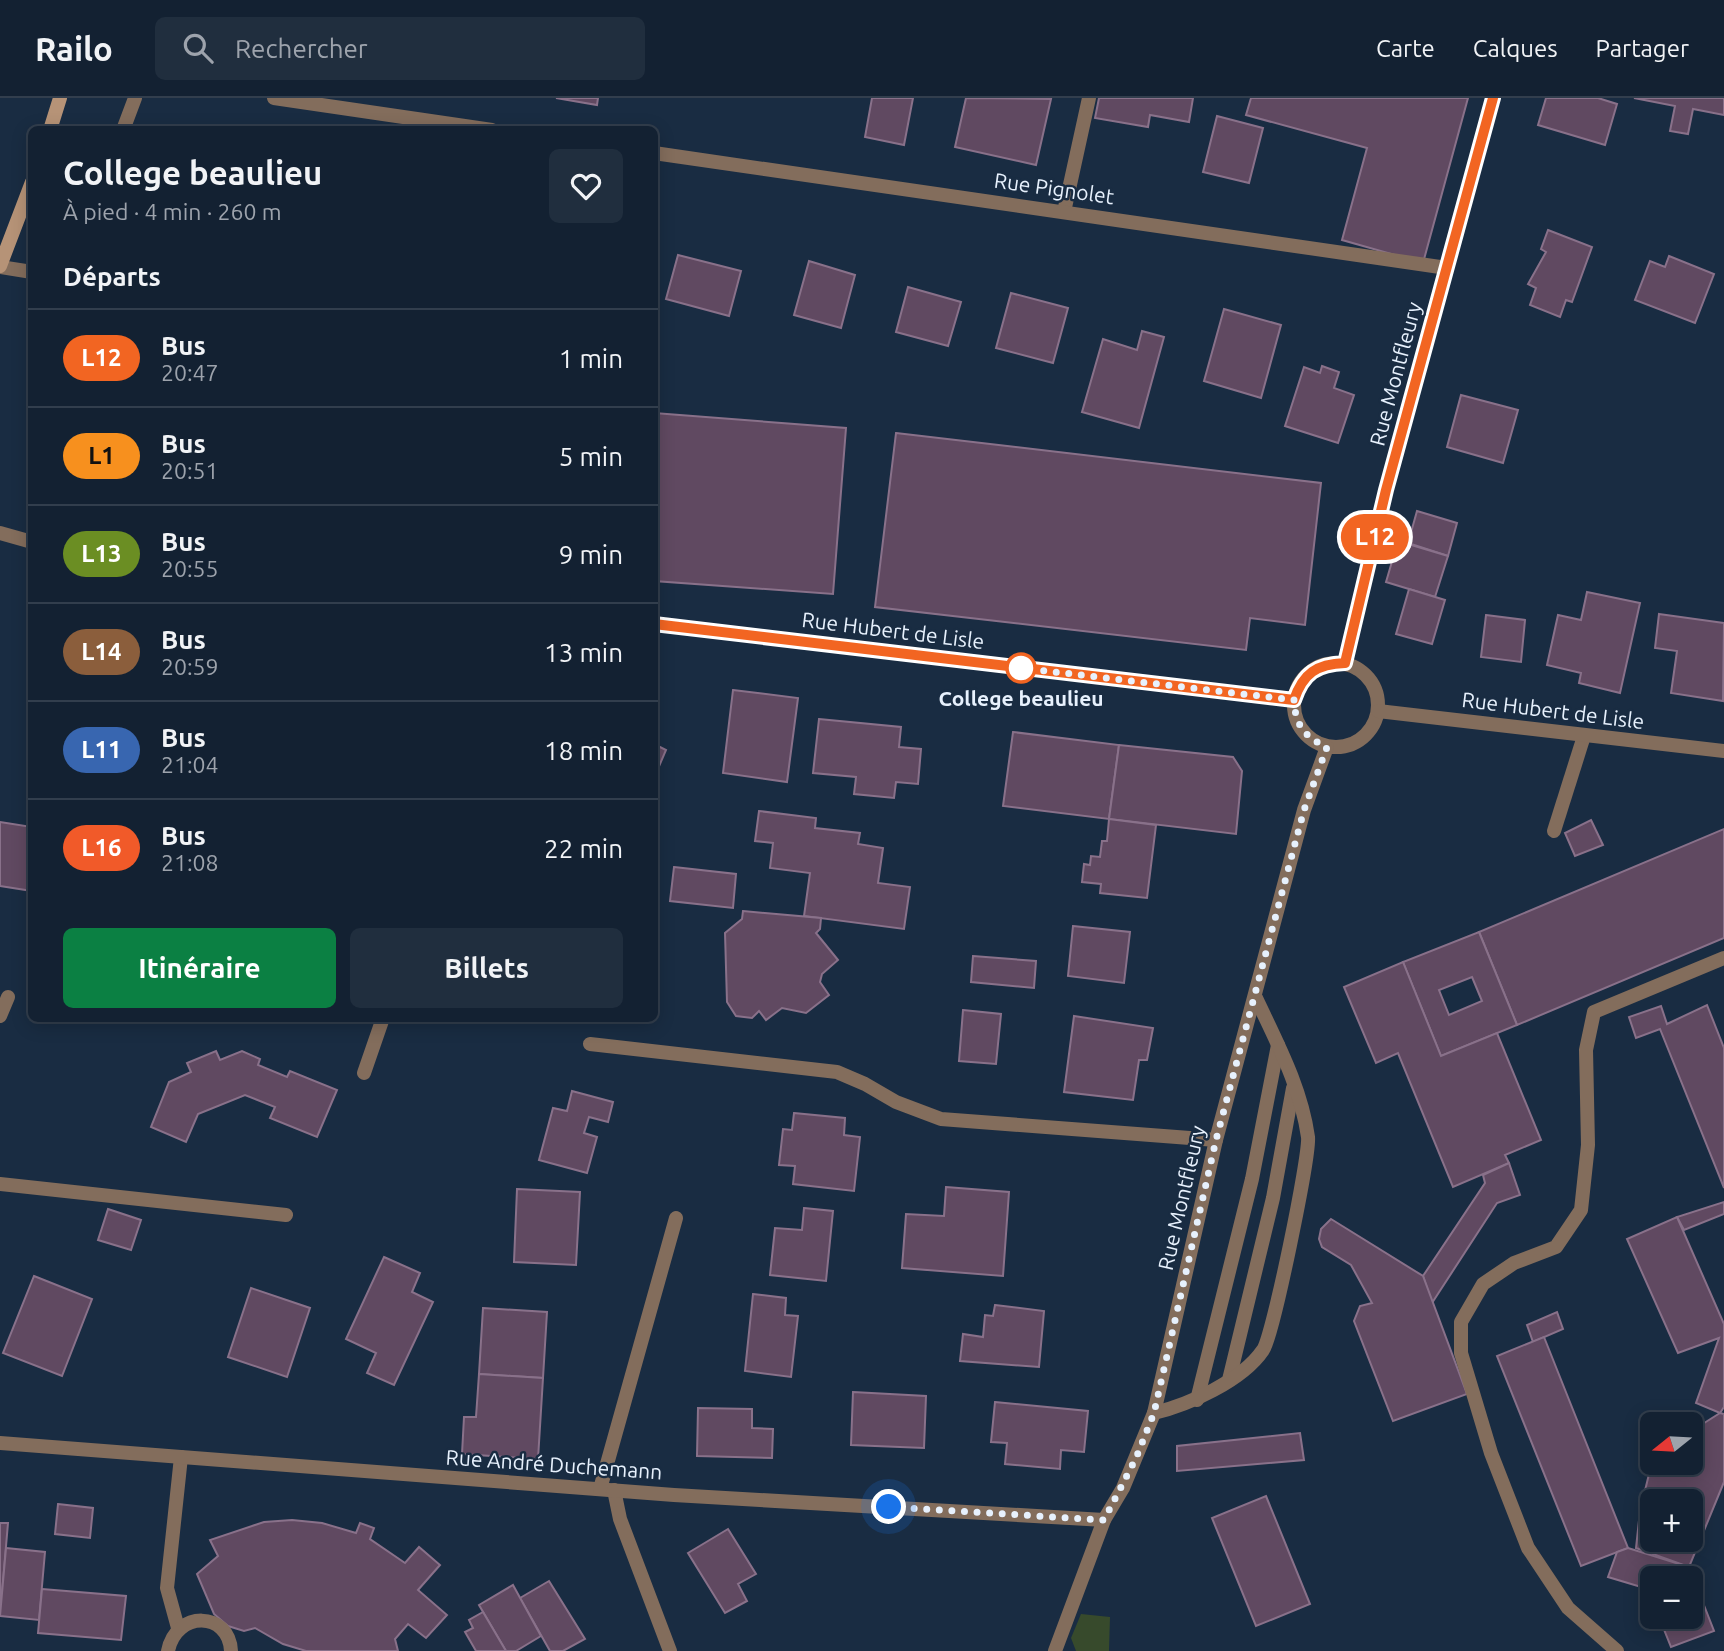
<!DOCTYPE html>
<html lang="fr">
<meta charset="utf-8">
<style>
body{margin:0;font-family:Ubuntu,sans-serif;background:#202e3e;color:#f1f3f6;height:100vh;display:flex;flex-direction:column;font-size:26px;white-space:nowrap}
*{box-sizing:border-box;margin:0}
p{font-size:23px;color:#9da3ac}
.icon{flex:none;width:38px;height:38px;fill:none;stroke:currentColor;stroke-width:2;stroke-linecap:round;stroke-linejoin:round}
.map{position:relative;flex:1;overflow:hidden}
.panel{position:absolute;left:28px;top:28px;width:630px;height:896px;display:flex;flex-direction:column;background:#132132;border-radius:10px;box-shadow:0 4px 18px #0003,0 0 0 2px #323e4d}
.panel>*{flex:none}
.badge{padding:0 14px;border-radius:23px;font-size:24px;line-height:46px}
.needle{width:46px;rotate:252deg}
.buttons{position:absolute;left:1640px;top:1314px;display:grid;gap:14px}
.buttons a{display:grid;place-items:center;width:63px;height:63px;border-radius:10px;background:#132132;box-shadow:0 4px 18px #0003,0 0 0 2px #323e4d;font-size:35px}
.you{position:absolute;width:35px;height:35px;margin:-18px;border:5px solid #fff;border-radius:50%;background:#1a73e8;box-shadow:0 0 0 10px #1a73e833}
.map>.badge{position:absolute;translate:-50% -50%;box-shadow:0 0 0 4px #fff}
h2{padding:0 35px;font-size:26px;line-height:63px}
.round{display:grid;place-items:center;flex:none;width:74px;height:74px;border-radius:10px;background:#202e3e}
.headline{display:flex;align-items:center;justify-content:space-between;height:119px;padding:0 35px}
h1{font-size:33px;font-weight:600;line-height:52px}
.primary-button{display:flex;gap:14px;margin-top:auto;padding:14px 35px}
.primary-button a{flex:1;height:80px;border-radius:10px;background:#0b8043;color:#fff;font-size:28px;font-weight:600;line-height:80px;text-align:center}
.primary-button a+a{background:#202e3e;color:#f1f3f6}
ul{padding:0;list-style:none}
li{display:flex;align-items:center;gap:21px;height:98px;padding:0 35px;border-top:2px solid #323e4d}
li div{flex:1}
li b{display:block;font-size:26px}
li em{font-style:normal}
li .badge{min-width:77px;font-weight:700;text-align:center}
header{display:flex;align-items:center;gap:42px;box-sizing:border-box;height:98px;padding:0 35px;background:#132132;border-bottom:2px solid #323e4d}
header strong{font-size:33px}
nav{display:flex;gap:38px;margin-inline-start:auto;font-size:24px}
.search{width:490px;height:63px;background:#202e3e;display:flex;align-items:center;gap:18px;box-sizing:border-box;padding:0 24px;border-radius:10px;color:#9da3ac;font-size:26px}
.map>svg:first-child{display:block}
</style>
<header>
<strong>Railo</strong>
<div class="search"><svg class="icon" aria-label="search" viewBox="0 0 24 24"><circle cx="10" cy="10" r="6"/><path d="M15 15l6 6"/></svg>Rechercher</div>
<nav><a>Carte</a><a>Calques</a><a>Partager</a></nav>
</header>
<div class="map">
<svg width="1724" height="1553" viewBox="0 0 1724 1553">
<rect width="100%" height="100%" fill="#192c42"/>
<polygon fill="#374a2c" points="1081,1516 1110,1519 1109,1553 1076,1553 1071,1540"/>
<g fill="#604961" stroke="#89718a" stroke-width="2" fill-rule="evenodd">
<polygon points="556,0 598,0 597,7"/>
<polygon points="872,0 913,0 904,47 865,39"/>
<polygon points="966,0 1051,1 1036,67 955,49"/>
<polygon points="1099,0 1193,0 1189,24 1150,17 1148,29 1095,20"/>
<polygon points="1251,0 1468,0 1423,165 1342,142 1367,50 1246,17"/>
<polygon points="1546,0 1598,0 1617,6 1605,47 1538,27"/>
<polygon points="1634,0 1724,0 1724,17 1693,11 1688,36 1670,33 1675,8"/>
<polygon points="1217,18 1263,30 1249,85 1203,74"/>
<polygon points="1548,132 1592,149 1572,204 1566,202 1560,219 1530,207 1536,190 1528,186 1546,154 1541,151"/>
<polygon points="678,157 741,173 729,218 666,201"/>
<polygon points="1669,158 1714,176 1695,225 1635,202 1650,163 1665,169"/>
<polygon points="809,163 855,177 841,230 794,217"/>
<polygon points="908,189 961,204 948,248 896,234"/>
<polygon points="1011,195 1068,210 1053,265 996,250"/>
<polygon points="1224,211 1281,227 1261,300 1204,283"/>
<polygon points="1142,233 1164,239 1139,330 1082,314 1103,241 1137,252"/>
<polygon points="1322,268 1339,274 1334,290 1354,297 1338,345 1285,328 1304,269 1320,275"/>
<polygon points="1461,297 1518,312 1503,365 1447,349"/>
<polygon points="654,315 846,330 833,496 654,483"/>
<polygon points="896,335 1321,385 1305,527 1250,520 1246,552 875,509"/>
<polygon points="1417,413 1457,425 1448,458 1408,445"/>
<polygon points="1398,443 1448,458 1435,499 1386,484"/>
<polygon points="1409,491 1445,502 1432,546 1396,536"/>
<polygon points="1587,494 1640,505 1620,595 1579,585 1581,575 1547,567 1558,517 1581,522"/>
<polygon points="1659,516 1724,525 1723,603 1671,595 1677,553 1655,550"/>
<polygon points="1486,517 1525,522 1521,564 1481,559"/>
<polygon points="733,592 798,600 787,684 723,675"/>
<polygon points="819,621 901,629 899,649 921,651 918,686 896,684 894,700 854,696 856,679 813,675"/>
<polygon points="1013,634 1119,647 1109,721 1003,708"/>
<polygon points="654,646 666,652 654,680"/>
<polygon points="1119,647 1233,659 1242,673 1236,736 1109,721"/>
<polygon points="759,713 816,720 815,730 860,735 858,746 883,750 878,785 910,789 904,831 804,818 810,775 770,770 773,745 755,743"/>
<polygon points="1109,721 1156,727 1147,800 1100,795 1101,786 1082,784 1084,766 1090,767 1091,758 1100,759 1102,743 1107,743"/>
<polygon points="1591,722 1603,747 1575,758 1565,735"/>
<polygon points="0,724 32,729 32,793 0,788"/>
<polygon points="1724,731 1724,840 1517,927 1479,834"/>
<polygon points="674,769 736,776 733,810 670,803"/>
<polygon points="743,813 821,820 820,831 816,835 838,862 822,876 820,884 829,897 806,915 782,910 766,922 759,913 752,920 736,918 727,904 725,835 742,821"/>
<polygon points="1073,828 1130,834 1124,885 1068,878"/>
<path d="M1479,834l38,93 -76,31 -38,-94zM1472,879l10,24 -33,14 -10,-25z"/>
<polygon points="973,858 1036,863 1034,890 971,884"/>
<polygon points="1403,864 1441,958 1497,935 1541,1042 1505,1057 1509,1065 1453,1089 1398,955 1376,965 1344,889"/>
<polygon points="1707,907 1724,950 1724,1090 1660,931 1636,940 1629,919 1661,908 1667,926"/>
<polygon points="963,912 1001,916 996,966 959,963"/>
<polygon points="1074,918 1153,930 1147,962 1139,962 1133,1002 1064,994"/>
<polygon points="216,953 220,962 242,953 260,961 258,967 287,979 290,973 337,992 317,1039 270,1020 275,1009 245,997 198,1016 186,1044 151,1029 169,984 191,974 187,965"/>
<polygon points="572,993 613,1004 608,1024 589,1019 584,1035 597,1039 587,1075 539,1062 553,1010 567,1013"/>
<polygon points="794,1015 845,1020 844,1037 860,1039 854,1093 793,1086 795,1068 779,1067 783,1031 792,1032"/>
<polygon points="1509,1065 1520,1097 1497,1105 1432,1205 1423,1178 1485,1085 1483,1077"/>
<polygon points="946,1089 1009,1094 1003,1178 902,1170 906,1116 944,1118"/>
<polygon points="517,1091 580,1094 576,1167 514,1164"/>
<polygon points="1724,1104 1724,1116 1684,1132 1677,1119"/>
<polygon points="804,1110 833,1113 826,1183 770,1177 775,1130 802,1132"/>
<polygon points="108,1111 141,1122 131,1152 98,1142"/>
<polygon points="1677,1119 1724,1226 1724,1309 1720,1315 1696,1305 1719,1240 1678,1255 1627,1141"/>
<polygon points="1331,1121 1423,1178 1467,1296 1393,1323 1354,1223 1360,1208 1372,1205 1351,1167 1322,1149 1319,1141 1321,1131"/>
<polygon points="384,1159 420,1175 412,1194 433,1204 394,1287 367,1275 376,1255 346,1241"/>
<polygon points="34,1178 92,1201 62,1278 3,1255"/>
<polygon points="251,1190 310,1210 287,1279 228,1259"/>
<polygon points="753,1196 786,1200 785,1217 798,1218 791,1279 745,1273"/>
<polygon points="995,1207 1044,1213 1039,1269 960,1263 963,1236 983,1239 985,1217 993,1218"/>
<polygon points="483,1210 547,1214 543,1280 479,1276"/>
<polygon points="1557,1214 1563,1231 1533,1244 1527,1227"/>
<polygon points="1544,1239 1628,1450 1581,1468 1497,1258"/>
<polygon points="479,1276 543,1280 538,1361 462,1356 464,1319 476,1319"/>
<polygon points="853,1294 926,1298 924,1350 851,1347"/>
<polygon points="995,1304 1088,1313 1084,1354 1061,1352 1060,1371 1005,1366 1007,1345 991,1344"/>
<polygon points="698,1310 752,1311 752,1330 773,1331 772,1360 697,1358"/>
<path d="M1720,1315l4,1v68l-35,85 -53,-19 4,-37 11,-45 2,-3h37v-31zM1652,1404h38v38h-38z"/>
<polygon points="1300,1335 1304,1362 1177,1373 1177,1348"/>
<polygon points="1266,1398 1310,1506 1256,1528 1212,1420"/>
<polygon points="58,1406 93,1410 90,1440 55,1436"/>
<polygon points="292,1422 322,1425 356,1435 360,1425 374,1430 370,1441 405,1465 419,1449 440,1467 418,1492 447,1517 426,1540 408,1526 395,1541 398,1553 306,1553 283,1546 255,1530 244,1533 228,1528 214,1516 197,1476 218,1458 210,1442 264,1424"/>
<polygon points="0,1425 8,1425 0,1518"/>
<polygon points="728,1431 756,1476 738,1486 747,1503 725,1515 688,1455"/>
<polygon points="6,1450 45,1454 39,1522 0,1518"/>
<polygon points="1628,1450 1689,1469 1714,1533 1671,1549 1659,1519 1690,1519 1690,1480 1652,1480 1652,1502 1648,1491 1608,1479 1617,1454"/>
<polygon points="549,1483 585,1541 563,1553 550,1553 520,1500"/>
<polygon points="513,1487 541,1538 516,1553 506,1553 479,1507"/>
<polygon points="42,1491 126,1498 121,1542 38,1535"/>
<polygon points="483,1514 506,1553 476,1553 465,1534 473,1530 469,1522"/>
</g>
<g fill="none" stroke-linecap="round" stroke-linejoin="round">
<g stroke="#836d5c" stroke-width="14">
<polyline points="123,32 135,0"/>
<polyline points="1064,114 1089,0"/>
<polyline points="0,169 32,174"/>
<polyline points="1554,733 1584,638"/>
<polyline points="364,975 383,920"/>
<polyline points="1229,1282 1273,1100 1293,990"/>
<polyline points="1197,1302 1252,1081 1278,947"/>
<path d="M1154,1315c34,-8 88,-32 109,-63 10,-14 47,-195 45,-213 -7,-50 -31,-94 -52,-139"/>
<polyline points="614,1392 620,1421 670,1553"/>
<polyline points="178,1530 167,1490 181,1359"/>
<path d="M168,1553c8,-41 61,-40 63,0"/>
<polyline points="1617,1553 1568,1510 1528,1450 1491,1355 1461,1255 1461,1224 1483,1186 1514,1165 1556,1149 1581,1112 1588,1047 1586,952 1594,914 1724,860"/>
</g>
<g stroke="#836d5c" stroke-width="14">
<polyline points="274,0 492,32"/>
<polyline points="654,55 1447,170"/>
<polyline points="0,435 32,444"/>
<polyline points="654,526 1294,602"/>
<circle cx="1336" cy="607" r="42"/>
<polyline points="1345,565 1386,392 1493,0"/>
<polyline points="1378,613 1724,653"/>
<polyline points="0,918 8,899"/>
<polyline points="590,946 837,974 865,986 896,1004 941,1021 1216,1042"/>
<polyline points="0,1086 286,1117"/>
<polyline points="0,1345 674,1397 1104,1422"/>
<polyline points="600,1391 676,1120"/>
<polyline points="1055,1553 1104,1422 1123,1390 1154,1315 1216,1042 1304,712 1327,649"/>
</g>
<g stroke="#b69377" stroke-width="14">
<polyline points="50,32 60,0"/>
<polyline points="0,168 32,84"/>
</g>
</g>
<g fill="none" stroke-linecap="round" stroke-linejoin="round">
<defs>
<path id="line" d="M654,526l640,76c9,-27 23,-36 51,-37l41,-173 107,-392"/>
</defs>
<use href="#line" stroke="#fff" stroke-width="16"/>
<use href="#line" stroke="#f26522" stroke-width="10"/>
<path stroke="#e7f1fd" stroke-width="7" stroke-dasharray="0 12.6" d="M889,1409l215,13 32,-62 18,-45 62,-273 88,-330 23,-63c-23,-10 -32,-23 -33,-47l-273,-32"/>
</g>
<circle fill="#fff" stroke="#f26522" stroke-width="3.5" cx="1021" cy="570" r="14"/>
<g text-anchor="middle" stroke-width="5" stroke-linejoin="round" paint-order="stroke">
<g font-size="21" fill="#e7f1fd" stroke="#192c42">
<text transform="translate(1054 91) rotate(8)" y="7">Rue Pignolet</text>
<text transform="translate(1396 276) rotate(-75)" y="7">Rue Montfleury</text>
<text transform="translate(893 533) rotate(7)" y="7">Rue Hubert de Lisle</text>
<text transform="translate(1553 613) rotate(7)" y="7">Rue Hubert de Lisle</text>
<text transform="translate(1182 1100) rotate(-77)" y="7">Rue Montfleury</text>
<text transform="translate(554 1367) rotate(4)" y="7">Rue André Duchemann</text>
</g>
<g font-size="21" font-weight="bold" fill="#e7f1fd" stroke="#192c42">
<text x="1021" y="608">College beaulieu</text>
</g>
</g>
</svg>
<div class="buttons">
<a><svg class="needle" viewBox="-14 -14 28 28"><path d="M0-13l5 13h-10z" fill="#e53935"/><path d="M0 13l5-13h-10z" fill="#9da3ac"/></svg></a>
<a>+</a>
<a>−</a>
</div>
<div class="you" style="left:889px;top:1409px"></div>
<b class="badge" style="left:1375px;top:439px;background:#f26522;color:#fff">L12</b>
<section class="panel">
<div class="headline"><div><h1>College beaulieu</h1><p>À pied · 4 min · 260 m</p></div><a class="round"><svg class="icon" aria-label="heart" viewBox="0 0 24 24"><path d="M12 20l-8-8c-3-5 5-10 8-4 3-6 11-1 8 4z"/></svg></a></div>
<h2>Départs</h2>
<ul>
<li><span class="badge" style="background:#f26522;color:#fff">L12</span><div><b>Bus</b><p>20:47</p></div><em>1 min</em></li>
<li><span class="badge" style="background:#f7901e;color:#111">L1</span><div><b>Bus</b><p>20:51</p></div><em>5 min</em></li>
<li><span class="badge" style="background:#6b8e23;color:#fff">L13</span><div><b>Bus</b><p>20:55</p></div><em>9 min</em></li>
<li><span class="badge" style="background:#8b5e3c;color:#fff">L14</span><div><b>Bus</b><p>20:59</p></div><em>13 min</em></li>
<li><span class="badge" style="background:#3866b0;color:#fff">L11</span><div><b>Bus</b><p>21:04</p></div><em>18 min</em></li>
<li><span class="badge" style="background:#f15a29;color:#fff">L16</span><div><b>Bus</b><p>21:08</p></div><em>22 min</em></li>
</ul>
<div class="primary-button"><a>Itinéraire</a><a>Billets</a></div>
</section>
</div>
